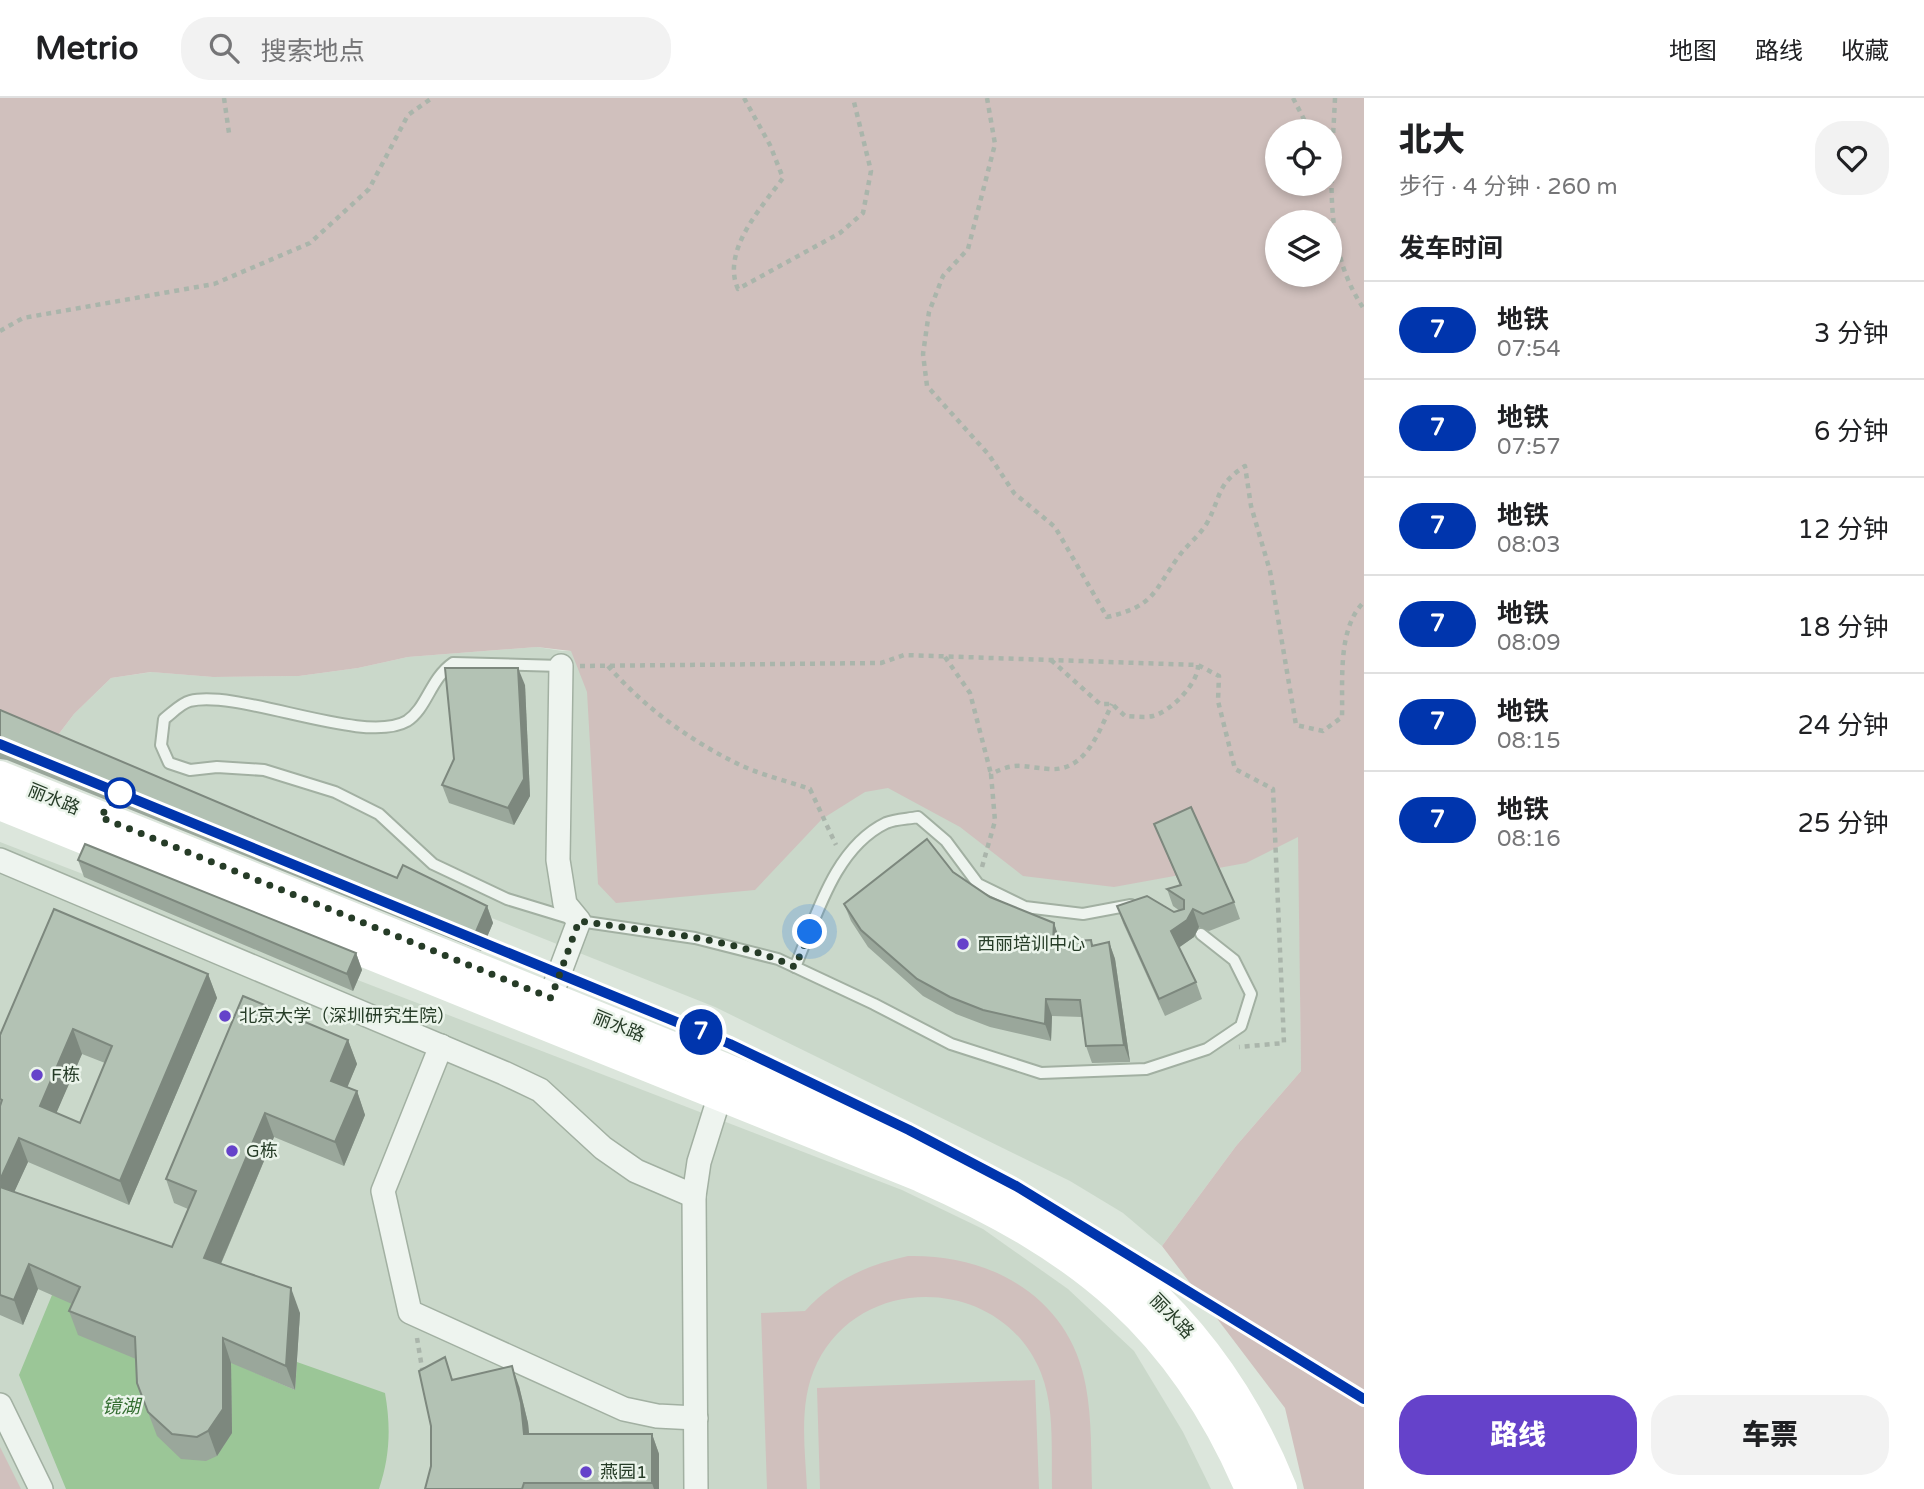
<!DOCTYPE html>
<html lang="zh">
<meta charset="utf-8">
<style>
body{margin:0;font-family:"Varela Round","Noto Sans SC",sans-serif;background:#f2f2f2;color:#202124;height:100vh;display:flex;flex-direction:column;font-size:26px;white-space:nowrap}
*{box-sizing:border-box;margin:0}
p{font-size:23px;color:#757577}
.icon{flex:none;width:38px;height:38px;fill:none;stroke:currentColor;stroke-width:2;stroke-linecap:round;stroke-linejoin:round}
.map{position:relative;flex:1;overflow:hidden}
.sheet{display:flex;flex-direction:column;background:#fff;width:560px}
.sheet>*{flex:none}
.badge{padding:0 14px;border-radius:23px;font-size:24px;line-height:46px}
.controls{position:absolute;left:1265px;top:21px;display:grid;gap:14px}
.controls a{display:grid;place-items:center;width:77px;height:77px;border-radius:50%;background:#fff;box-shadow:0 4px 10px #0003;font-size:35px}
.you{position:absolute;width:35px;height:35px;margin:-18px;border:5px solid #fff;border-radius:50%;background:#1a73e8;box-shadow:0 0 0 10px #1a73e833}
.map>.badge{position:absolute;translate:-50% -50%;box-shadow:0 0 0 4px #fff}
h2{padding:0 35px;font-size:26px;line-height:63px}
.round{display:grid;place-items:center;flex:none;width:74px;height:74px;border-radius:28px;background:#f2f2f2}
.headline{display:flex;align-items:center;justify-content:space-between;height:119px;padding:0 35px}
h1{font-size:33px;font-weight:800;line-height:52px}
.cta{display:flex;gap:14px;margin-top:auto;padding:14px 35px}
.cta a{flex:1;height:80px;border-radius:28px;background:#6542ca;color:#fff;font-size:28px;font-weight:800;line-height:80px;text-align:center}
.cta a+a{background:#f2f2f2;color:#202124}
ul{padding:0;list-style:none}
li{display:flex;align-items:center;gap:21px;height:98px;padding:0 35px;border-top:2px solid #e0e0e0}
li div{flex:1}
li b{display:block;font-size:26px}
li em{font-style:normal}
li .badge{min-width:77px;font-weight:700;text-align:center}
header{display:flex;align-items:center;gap:42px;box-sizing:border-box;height:98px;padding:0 35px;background:#fff;border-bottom:2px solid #e0e0e0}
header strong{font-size:33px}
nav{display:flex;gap:38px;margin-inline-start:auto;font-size:24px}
.search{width:490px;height:63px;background:#f2f2f2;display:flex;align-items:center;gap:18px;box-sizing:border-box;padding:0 24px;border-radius:28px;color:#757577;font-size:26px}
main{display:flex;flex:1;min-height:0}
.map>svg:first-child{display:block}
</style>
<header>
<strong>Metrio</strong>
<div class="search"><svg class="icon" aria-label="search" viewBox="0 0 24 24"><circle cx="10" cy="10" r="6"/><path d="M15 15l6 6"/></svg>搜索地点</div>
<nav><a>地图</a><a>路线</a><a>收藏</a></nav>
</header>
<main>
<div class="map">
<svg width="1364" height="1391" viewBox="0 0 1364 1391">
<rect width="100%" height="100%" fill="#dce6dc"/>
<g fill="#cad8ca">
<polygon points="537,549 562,553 627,553 1299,736 1301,973 1236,1048 1162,1148 1123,1115 1070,1083 715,909 361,768 55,641 74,616 111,580 152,574 213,579 299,578 358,570 408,559"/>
<polygon points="0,744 902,1092 983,1131 1068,1191 1134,1253 1183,1334 1211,1391 0,1391"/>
</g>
<g fill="#d0c0bd" fill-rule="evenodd">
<path d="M0,0h1364v1391h-60l-19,-81 -123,-162 74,-100 65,-75 -3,-234 -52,26 -132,24 -91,-11 -63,-49 -72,-39 -23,4 -43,27 -67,71 -139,13 -18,-19 -11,-192 -16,-41 -34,-4 -129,10 -50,11 -59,8 -86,1 -62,-5 -40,6 -37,36 -19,25 -55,-20zM1278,33h52v53h-52zM1278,124h52v53h-52z"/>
<path d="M908,1158c84,-2 163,42 178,131 6,33 5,68 6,102h-40c-1,-37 3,-81 -11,-116 -38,-96 -178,-103 -224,-10 -19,39 -12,84 -10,126h-40l-6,-176 44,-2c28,-31 62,-46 103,-55z"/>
<polygon points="1035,1282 1039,1391 820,1391 817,1290"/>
<polygon points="0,1349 21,1391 0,1391"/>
</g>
<path fill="#9bc697" d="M52,1197l41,7 202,88 2,-28 88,31c6,34 5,63 -6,96h-313l-47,-114z"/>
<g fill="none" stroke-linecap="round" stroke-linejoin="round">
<defs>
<g id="lane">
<path d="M561,568l-108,-3c-23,16 -26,45 -46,58 -43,25 -167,-32 -217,-20 -9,2 -19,13 -26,18l-3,26 8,18 21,7 27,-3 47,3 71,22 44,22 54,50 74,35 72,22 116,17 83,21 96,45 77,40 90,29 105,-4 61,-20 34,-23 10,-32 -17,-34 -33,-26"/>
<path d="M795,869c21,-49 39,-119 91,-144 9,-4 22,-4 32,-6l28,24 32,43 47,23 58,7 48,-9"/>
</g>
<g id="street">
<polyline points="0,762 504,975 540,992 603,1050 636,1073 694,1098"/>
<polyline points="550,900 579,823 565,806 558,762 561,568"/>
<polyline points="441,948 383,1093 410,1214 624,1311 657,1318 696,1320"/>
<polyline points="0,1307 41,1391"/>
<polyline points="696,1391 694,1098 699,1064 720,997"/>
</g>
</defs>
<use href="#lane" stroke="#a2b0a2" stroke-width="14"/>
<use href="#street" stroke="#a2b0a2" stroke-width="26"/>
<g stroke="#aab5ab" stroke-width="4.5" stroke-dasharray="5 5" stroke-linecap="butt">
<polyline points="224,0 229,35"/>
<path d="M744,0l26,47 13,33c-22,30 -62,73 -45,111l102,-56 23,-20 8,-42 -18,-73"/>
<path d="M987,0l8,46 -27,105 -25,27 -14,36 -6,42 4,32 62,69 25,38 41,34 52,90c48,-11 46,-25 72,-61 8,-11 21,-21 28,-33 15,-28 9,-38 38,-57l6,40 19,65 26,154 27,6 19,-14c1,-35 -5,-89 22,-115"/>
<polyline points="1293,0 1310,33"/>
<path d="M1335,0c-3,72 -14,148 29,211"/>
<polyline points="0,233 23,220 214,186 310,145 369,91 408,17 432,0"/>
<polyline points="945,559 970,595 991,676"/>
<path d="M1051,562l49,44h12l13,12c8,0 20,2 28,0 17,-4 46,-33 45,-51"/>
<polyline points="580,568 881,565 904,557 1198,567 1219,578 1218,603 1235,671 1273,691 1284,945 1239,949"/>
<path d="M608,568c36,41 81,74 130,98 23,11 49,17 72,25l26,56"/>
<path d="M982,769l13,-46 -4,-47c26,-13 30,-7 58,-5 37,3 50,-38 63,-65"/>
<polyline points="417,1240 423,1276"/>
</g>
<use href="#lane" stroke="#eef4ef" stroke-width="10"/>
<use href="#street" stroke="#eef4ef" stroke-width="23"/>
<g stroke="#fff" stroke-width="32">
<path d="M0,679c227,91 453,182 680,274 63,25 125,52 188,78 81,35 162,69 233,122 83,62 142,143 180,238"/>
<path d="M0,706l921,372c159,70 261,150 330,313"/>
</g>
</g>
<g fill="#9aa79b" fill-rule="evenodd">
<polygon points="525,587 530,698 514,727 449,705 442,687"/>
<polygon points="0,612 397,780 487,808 493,825 481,853 7,662 0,661"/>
<polygon points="1154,726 1234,804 1240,821 1209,833 1199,829 1194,839 1179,849 1196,884 1202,901 1165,918 1123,825 1117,808 1174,814 1180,813 1173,808 1167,791 1180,787"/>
<polygon points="78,762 356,855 362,872 353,893 84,779"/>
<polygon points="953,774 990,799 1054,825 1060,844 1091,842 1093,847 1109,844 1115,861 1130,964 1092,965 1086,948 1082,919 1052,918 1051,943 990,929 956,916 923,898 868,849 851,823 844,806"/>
<path d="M208,876l9,24 -88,207 -101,-43 -14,30 158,55 16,-38 -14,-6 -8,-24 182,-139 9,24 -10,23 10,4 8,24 -21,51 -70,-29 -53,127 79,49 -5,77 -64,-27 1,70 -15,23 -11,5 -25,-2 -24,-23 -20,-53 -1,-24 -58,-24 -9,-24 3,-7 -34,-15 -15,36 -23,-10v-280zM82,956l23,9 -25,60 -24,-10z"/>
<polygon points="453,1282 519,1288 528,1325 529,1336 652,1336 659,1356 659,1391 425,1391"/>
</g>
<g fill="#7d887e">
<polygon points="518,570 525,587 530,698 514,727 508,710"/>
<polygon points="487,808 493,825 481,853 475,836"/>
<polygon points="1193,811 1199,829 1194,839 1177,851 1171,833"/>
<polygon points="1054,825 1060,843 1059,861 1053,844"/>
<polygon points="1109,844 1115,861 1130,964 1124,947"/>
<polygon points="356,855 362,872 353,893 347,876"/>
<polygon points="208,876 217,900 129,1107 120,1083"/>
<polygon points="1046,901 1052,918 1051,943 1045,926"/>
<polygon points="73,931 82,956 49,1032 40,1008"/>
<polygon points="348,942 357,966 340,1007 331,983"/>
<polygon points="357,993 365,1017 344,1068 335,1044"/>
<polygon points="265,1015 274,1039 213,1184 204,1160"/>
<polygon points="19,1040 28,1064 6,1112 0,1095 0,1082"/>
<polygon points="29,1166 38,1191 23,1227 14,1202"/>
<polygon points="291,1190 300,1215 295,1292 286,1268"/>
<polygon points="223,1240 231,1265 232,1335 217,1358 208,1333"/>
<polygon points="512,1268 519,1288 528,1325 531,1356 524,1336"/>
<polygon points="652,1336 659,1356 659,1391 654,1391 652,1385"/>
</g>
<g fill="#b3c2b4" stroke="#7d887e" stroke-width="2" fill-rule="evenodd">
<polygon points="445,570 518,570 524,681 508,710 442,687 454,661"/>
<polygon points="0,612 397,780 403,767 487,808 475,836 0,645"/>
<polygon points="1191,709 1234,804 1203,816 1193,811 1187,822 1171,833 1196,884 1159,901 1117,808 1147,798 1174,814 1184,811 1184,802 1167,791 1181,787 1154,726"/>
<polygon points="927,741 953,774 990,799 1054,825 1053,844 1091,842 1092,848 1109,844 1124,947 1086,948 1080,902 1046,901 1045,926 983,912 950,899 917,881 861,832 844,806"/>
<polygon points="85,746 356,855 347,876 78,762"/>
<path d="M54,811l154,65 -88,207 -101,-43 -19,42v-74l2,-6 -2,-1v-64zM73,931l39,17 -32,77 -40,-17z"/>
<polygon points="243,898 348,942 331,983 357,993 335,1044 265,1015 204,1160 291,1190 286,1268 223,1240 223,1311 208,1333 197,1339 172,1336 148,1314 137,1285 135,1239 69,1213 80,1189 29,1166 14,1202 0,1197 0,1089 172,1149 196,1093 166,1081"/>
<polygon points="445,1259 452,1282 512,1268 521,1305 524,1336 652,1336 652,1385 524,1385 522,1391 425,1391 431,1368 431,1328 419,1273"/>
</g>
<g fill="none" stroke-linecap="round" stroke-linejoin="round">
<defs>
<polyline id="line" points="0,646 730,946 909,1032 1016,1088 1364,1301"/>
</defs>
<use href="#line" stroke="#fff" stroke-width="16"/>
<use href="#line" stroke="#0035ad" stroke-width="10"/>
<path stroke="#263c27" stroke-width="7" stroke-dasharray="0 12.6" d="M120,695l-20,24 451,181 28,-77c71,11 149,15 216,46l15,-35"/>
</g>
<circle fill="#fff" stroke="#0035ad" stroke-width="3.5" cx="120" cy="695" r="14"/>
<g fill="#6542ca" stroke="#ebf4eb" stroke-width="2.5">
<circle cx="963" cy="846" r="7"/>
<circle cx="225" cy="918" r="7"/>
<circle cx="37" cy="977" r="7"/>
<circle cx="232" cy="1053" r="7"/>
<circle cx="586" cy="1374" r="7"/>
</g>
<g text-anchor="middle" stroke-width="5" stroke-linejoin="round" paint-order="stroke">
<g font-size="18" fill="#263c27" stroke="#ebf4eb">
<text transform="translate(54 701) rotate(22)" y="6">丽水路</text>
<text transform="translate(619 928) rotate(22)" y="6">丽水路</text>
<text transform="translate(1172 1218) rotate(46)" y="6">丽水路</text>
</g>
<g font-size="18" fill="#263c27" stroke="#ebf4eb" text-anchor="start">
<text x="977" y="852">西丽培训中心</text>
<text x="239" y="924">北京大学（深圳研究生院）</text>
<text x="51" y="983">F栋</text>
<text x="246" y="1059">G栋</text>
<text x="600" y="1380">燕园1</text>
</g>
<g font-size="19" font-style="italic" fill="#346e31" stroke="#ebf4eb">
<text x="121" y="1315">镜湖</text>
</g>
</g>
</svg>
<div class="controls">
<a><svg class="icon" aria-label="locate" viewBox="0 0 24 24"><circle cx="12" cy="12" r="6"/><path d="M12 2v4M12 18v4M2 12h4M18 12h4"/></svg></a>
<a><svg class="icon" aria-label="layers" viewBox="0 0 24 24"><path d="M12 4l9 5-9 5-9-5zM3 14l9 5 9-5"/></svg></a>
</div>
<div class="you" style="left:810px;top:834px"></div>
<b class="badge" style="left:701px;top:934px;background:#0035ad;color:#fff">7</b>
</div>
<section class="sheet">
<div class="headline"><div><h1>北大</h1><p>步行 · 4 分钟 · 260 m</p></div><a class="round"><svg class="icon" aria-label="heart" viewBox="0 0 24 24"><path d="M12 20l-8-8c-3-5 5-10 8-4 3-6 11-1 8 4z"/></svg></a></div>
<h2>发车时间</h2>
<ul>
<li><span class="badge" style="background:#0035ad;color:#fff">7</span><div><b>地铁</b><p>07:54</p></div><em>3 分钟</em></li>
<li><span class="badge" style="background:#0035ad;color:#fff">7</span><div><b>地铁</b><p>07:57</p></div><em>6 分钟</em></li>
<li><span class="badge" style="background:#0035ad;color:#fff">7</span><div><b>地铁</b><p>08:03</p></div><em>12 分钟</em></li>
<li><span class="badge" style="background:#0035ad;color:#fff">7</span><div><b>地铁</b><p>08:09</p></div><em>18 分钟</em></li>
<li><span class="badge" style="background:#0035ad;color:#fff">7</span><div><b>地铁</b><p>08:15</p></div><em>24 分钟</em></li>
<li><span class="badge" style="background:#0035ad;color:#fff">7</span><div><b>地铁</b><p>08:16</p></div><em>25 分钟</em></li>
</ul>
<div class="cta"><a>路线</a><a>车票</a></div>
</section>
</main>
